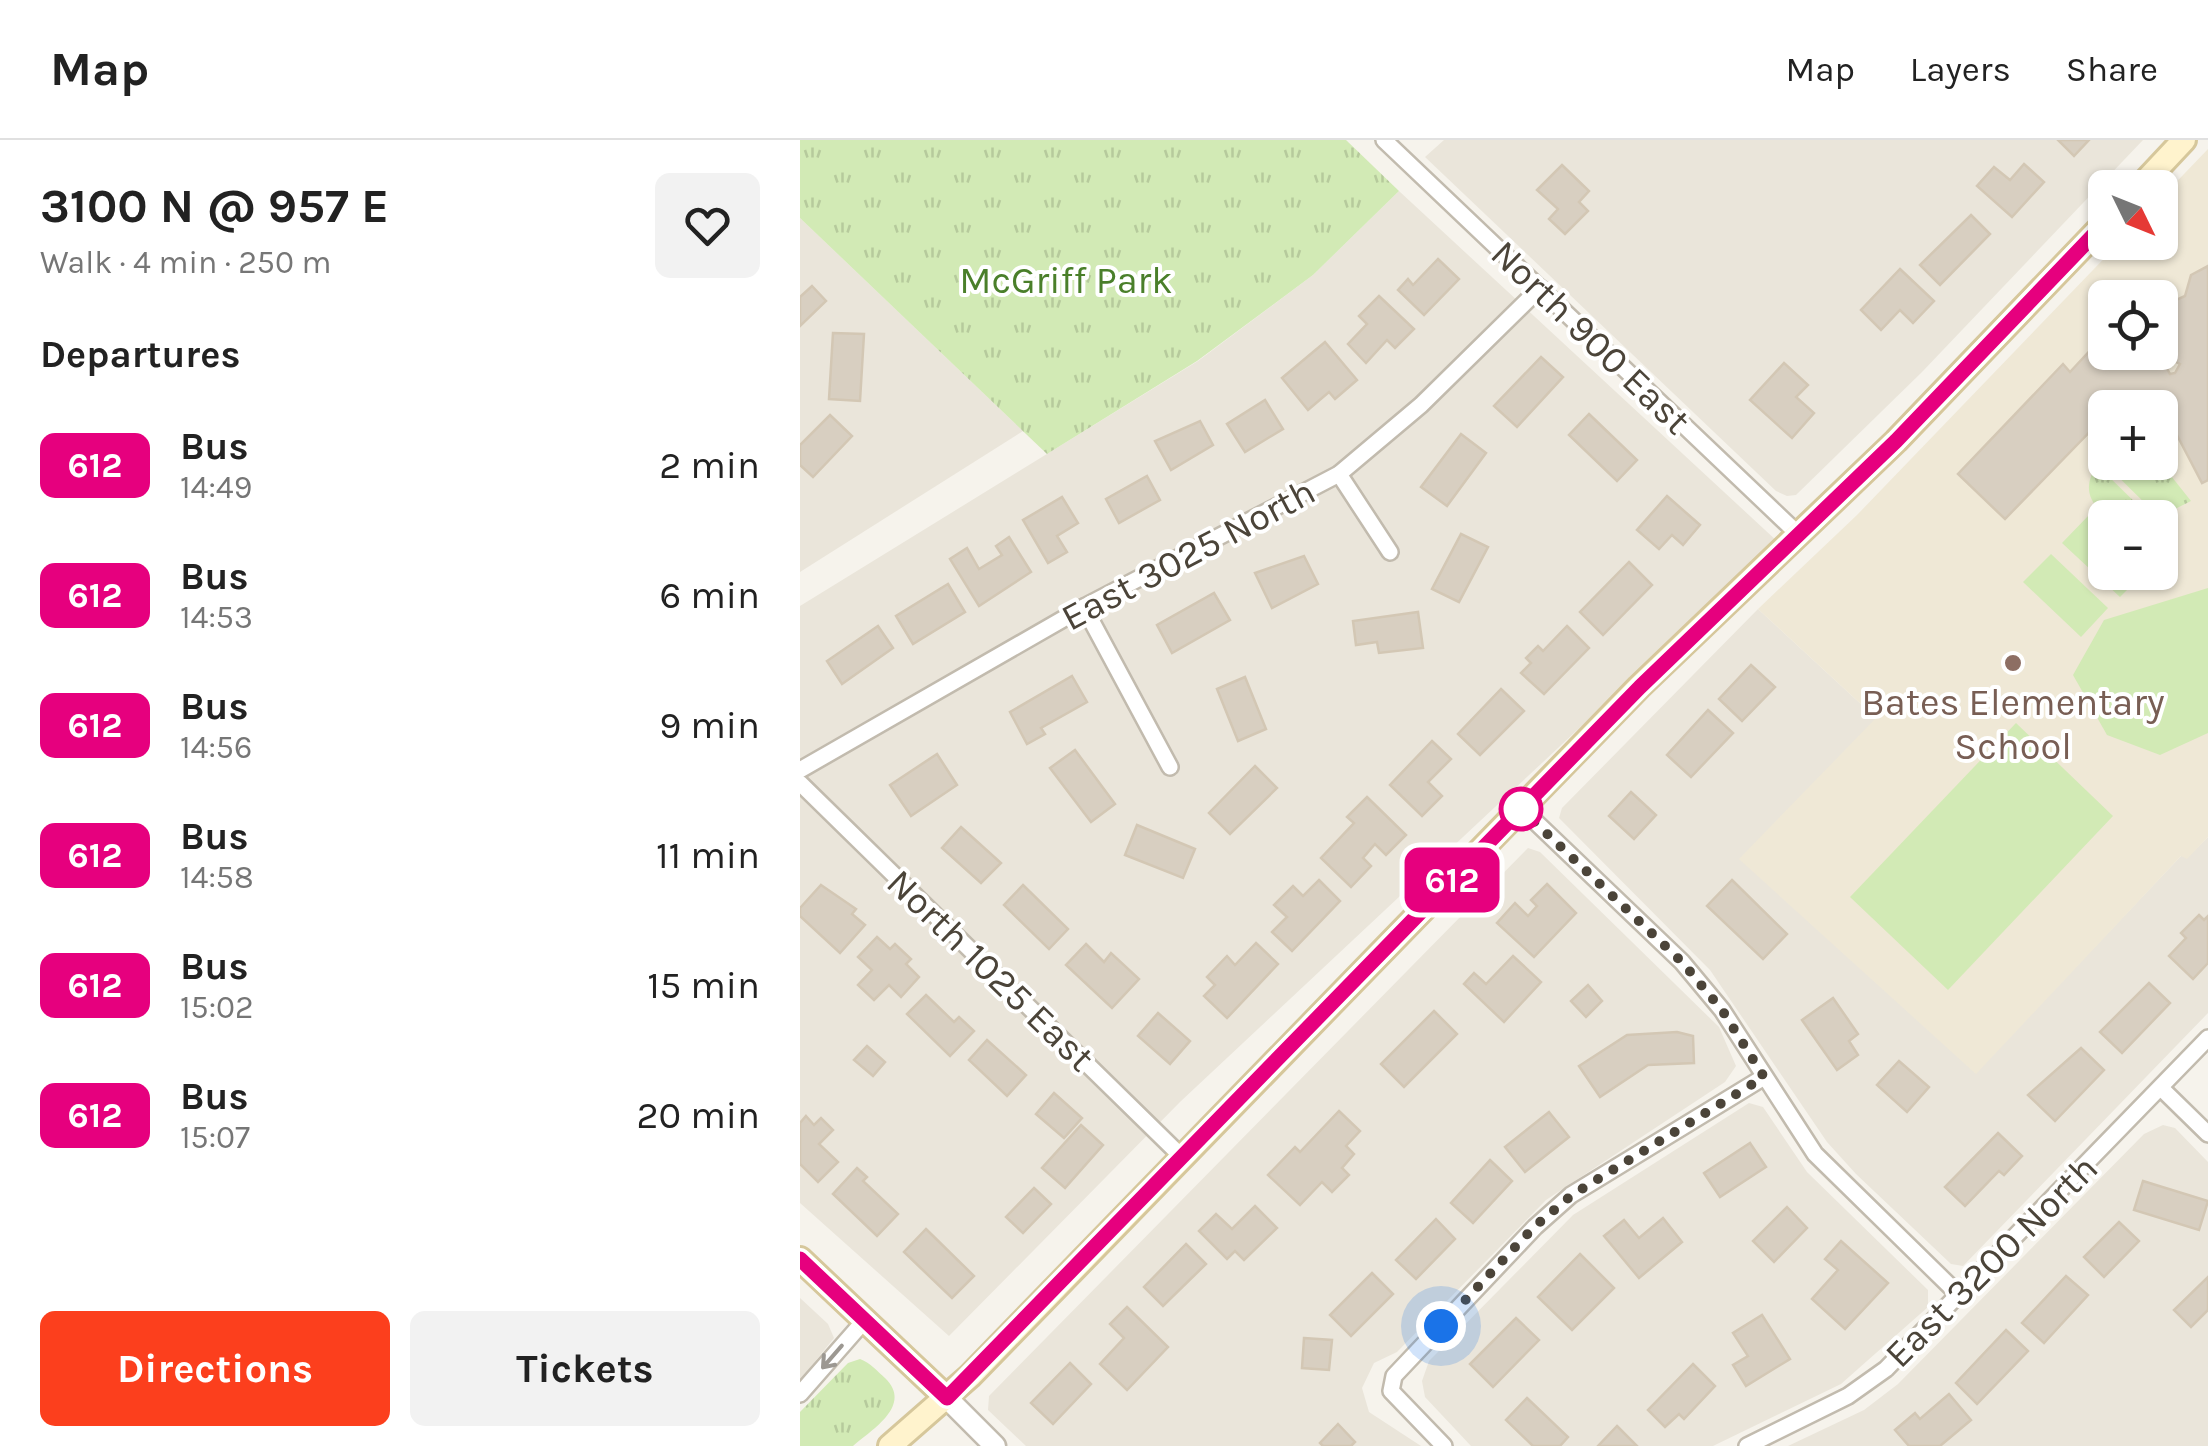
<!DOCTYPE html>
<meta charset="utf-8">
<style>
body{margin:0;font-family:Karla,sans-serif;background:#f2f2f2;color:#222;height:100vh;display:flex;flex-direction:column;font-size:38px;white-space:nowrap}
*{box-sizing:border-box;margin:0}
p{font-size:32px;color:#767676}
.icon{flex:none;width:55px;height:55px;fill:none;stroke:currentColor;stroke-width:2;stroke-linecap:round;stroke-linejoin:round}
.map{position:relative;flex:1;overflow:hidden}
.side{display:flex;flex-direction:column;background:#fff;width:800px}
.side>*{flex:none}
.badge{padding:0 20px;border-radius:15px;font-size:35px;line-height:65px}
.needle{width:65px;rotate:133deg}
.buttons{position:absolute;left:1288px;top:30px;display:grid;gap:20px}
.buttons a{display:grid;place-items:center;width:90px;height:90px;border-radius:15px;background:#fff;box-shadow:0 2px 8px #0004;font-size:50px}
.you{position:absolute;width:50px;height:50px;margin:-25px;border:8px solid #fff;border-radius:50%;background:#1a73e8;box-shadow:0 0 0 15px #1a73e833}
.map>.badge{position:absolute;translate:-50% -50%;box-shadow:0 0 0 5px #fff}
h2{padding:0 40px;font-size:38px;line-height:90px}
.round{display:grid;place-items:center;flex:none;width:105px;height:105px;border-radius:15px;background:#f2f2f2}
.overview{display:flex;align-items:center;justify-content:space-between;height:170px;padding:0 40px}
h1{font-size:48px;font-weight:700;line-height:75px}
.cta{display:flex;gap:20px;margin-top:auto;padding:20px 40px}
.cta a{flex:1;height:115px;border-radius:15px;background:#fc3f1d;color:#fff;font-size:40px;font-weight:700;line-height:115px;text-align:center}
.cta a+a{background:#f2f2f2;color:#222}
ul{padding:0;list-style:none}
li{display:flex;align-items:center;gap:30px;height:130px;padding:0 40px}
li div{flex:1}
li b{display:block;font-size:38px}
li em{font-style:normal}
li .badge{min-width:110px;font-weight:700;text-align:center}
header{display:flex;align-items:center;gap:60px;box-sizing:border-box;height:140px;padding:0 50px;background:#fff;border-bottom:2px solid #e0e0e0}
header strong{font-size:48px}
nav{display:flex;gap:55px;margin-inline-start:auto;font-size:35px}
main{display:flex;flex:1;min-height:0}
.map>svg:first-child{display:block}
</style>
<header>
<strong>Map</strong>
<nav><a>Map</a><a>Layers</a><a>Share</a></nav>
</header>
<main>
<section class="side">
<div class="overview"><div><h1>3100 N @ 957 E</h1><p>Walk · 4 min · 250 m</p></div><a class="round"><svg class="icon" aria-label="heart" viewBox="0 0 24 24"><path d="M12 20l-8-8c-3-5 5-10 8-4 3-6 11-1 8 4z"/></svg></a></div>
<h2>Departures</h2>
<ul>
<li><span class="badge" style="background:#e6007e;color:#fff">612</span><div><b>Bus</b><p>14:49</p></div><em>2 min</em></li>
<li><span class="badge" style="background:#e6007e;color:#fff">612</span><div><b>Bus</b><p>14:53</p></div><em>6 min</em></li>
<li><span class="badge" style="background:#e6007e;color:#fff">612</span><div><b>Bus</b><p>14:56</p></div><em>9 min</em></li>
<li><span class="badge" style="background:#e6007e;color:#fff">612</span><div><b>Bus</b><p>14:58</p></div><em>11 min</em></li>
<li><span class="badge" style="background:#e6007e;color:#fff">612</span><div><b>Bus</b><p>15:02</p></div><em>15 min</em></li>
<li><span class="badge" style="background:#e6007e;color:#fff">612</span><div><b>Bus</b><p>15:07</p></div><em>20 min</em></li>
</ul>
<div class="cta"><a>Directions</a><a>Tickets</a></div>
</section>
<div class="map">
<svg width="1408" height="1306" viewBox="0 0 1408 1306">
<defs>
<pattern id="park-tufts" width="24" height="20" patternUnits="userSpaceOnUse" patternTransform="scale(2.5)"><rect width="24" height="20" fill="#d2eab5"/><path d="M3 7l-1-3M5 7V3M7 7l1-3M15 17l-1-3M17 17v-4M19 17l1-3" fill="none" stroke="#b6ca9c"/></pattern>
</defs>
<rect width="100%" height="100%" fill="#f6f3ec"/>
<g fill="#eae5da">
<polygon points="644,0 1343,0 1122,232 996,355 987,356 976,351 625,17"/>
<polygon points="599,51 978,402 380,962 149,1196 0,1063 0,466 398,221 513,135"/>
<polygon points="0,78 223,291 0,432"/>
<polygon points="958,469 1076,578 1175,933 1382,715 1387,718 1408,697 1408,873 1163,1126 1151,1124 1056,1034 1027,1002 910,830 759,678 762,668"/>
<polygon points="728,708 740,712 919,887 936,926 925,942 746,1060 597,1212 574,1223 562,1248 569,1272 621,1306 226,1306 188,1270 189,1256"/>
<polygon points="949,963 963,967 1007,1032 1128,1150 1128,1167 1041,1244 913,1306 671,1306 625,1257 622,1241 629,1221 773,1075"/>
<polygon points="1363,985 1375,988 1408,1022 1408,1306 988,1306 1064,1270 1098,1244 1344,994"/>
<polygon points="0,1158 28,1184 34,1198 0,1240"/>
</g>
<path fill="#efe8d6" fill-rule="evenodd" d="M1408,9v688l-21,22 -6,-3 -205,218 -237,-215 137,-141 -118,-109 99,-94 262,-272 41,-1v-43zM1305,158h55v54h-55zM1305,268h55v54h-55zM1305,378h55v54h-55z"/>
<g fill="#d2eab5">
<polygon points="1290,374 1305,389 1305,432 1344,433 1320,457 1262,403"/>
<polygon points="1251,414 1308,468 1281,497 1223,442"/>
<polygon points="1408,448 1408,593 1360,615 1307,595 1273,535 1304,480"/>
<polygon points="1216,583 1313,676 1148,850 1050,757"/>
</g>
<g fill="url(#park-tufts)">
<polygon points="0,0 546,0 599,51 513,135 397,221 247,314 0,78"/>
<polygon points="1305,304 1305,322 1360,322 1391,361 1359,377 1294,313"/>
<path d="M1297,325l53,52h-44c-18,-16 -23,-31 -9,-52z"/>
<path d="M60,1219c11,4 17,12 25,19 28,27 -12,51 -32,68h-53v-34l48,-49z"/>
</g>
<g fill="#d8cfc1" stroke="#d3c7b4" stroke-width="2.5">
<polygon points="1258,0 1289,0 1274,16"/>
<polygon points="1224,24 1244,42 1212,77 1177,46 1194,27 1210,40"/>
<polygon points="762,25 789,51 779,62 788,71 765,94 749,79 758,69 737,50"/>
<polygon points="1171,75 1190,94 1140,145 1120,125"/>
<polygon points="638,119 659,139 624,175 598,150 608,139 613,145"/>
<polygon points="1408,126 1408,340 1402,343 1355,253 1328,268 1305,268 1305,276 1205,379 1158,334 1263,224 1270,232 1296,204 1293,199 1305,192 1305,212 1358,212 1370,234 1375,233 1380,224 1374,221 1376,160 1385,156 1391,135"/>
<polygon points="1100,129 1134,161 1113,183 1100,170 1081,190 1061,170"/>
<polygon points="12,146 26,161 0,186 0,157"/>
<polygon points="579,156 614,189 595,208 587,200 566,223 548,204 567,184 559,176"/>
<polygon points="33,193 64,194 60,261 29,259"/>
<polygon points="525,202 557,240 535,259 529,252 508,270 482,238"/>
<polygon points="741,217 763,237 717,287 694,266"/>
<polygon points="984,223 1008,245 996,257 1014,273 992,298 950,260"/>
<polygon points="465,260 483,289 445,312 427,284"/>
<polygon points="789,274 837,320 817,341 769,295"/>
<polygon points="30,275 52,296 13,337 0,325 0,305"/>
<polygon points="400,281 413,305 371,330 355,301"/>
<polygon points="661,294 686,313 647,366 621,347"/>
<polygon points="347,336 360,360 319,383 306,359"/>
<polygon points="867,356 900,385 883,405 872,395 859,409 837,390"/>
<polygon points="262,357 278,383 257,396 267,412 248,423 223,380"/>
<polygon points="661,394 688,407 659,462 632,449"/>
<polygon points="209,397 231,432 179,466 150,419 167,408 179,429 202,415 196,406"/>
<polygon points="504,416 518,444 472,468 455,433"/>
<polygon points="829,422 852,445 803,495 780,472"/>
<polygon points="148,444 165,472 113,504 96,476"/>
<polygon points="414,453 430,480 372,513 357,485"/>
<polygon points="618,472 623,508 579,513 577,502 556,505 553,481"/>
<polygon points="78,486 93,508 42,544 27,521"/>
<polygon points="767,486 789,508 744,554 721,533 731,523 726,518 738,506 743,511"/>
<polygon points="951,525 975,547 942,581 919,559"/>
<polygon points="272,536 287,562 241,588 245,594 227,604 210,572"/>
<polygon points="445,537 466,589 438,601 417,549"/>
<polygon points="701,549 724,571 680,615 658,594"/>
<polygon points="908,570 933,593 891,637 867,615"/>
<polygon points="632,601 651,619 628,642 642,656 622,676 590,645"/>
<polygon points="275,610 315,664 291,682 250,628"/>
<polygon points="137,614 157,645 111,676 90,645"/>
<polygon points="455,626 477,648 430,694 409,673"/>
<polygon points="831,652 856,675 834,699 809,676"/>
<polygon points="567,657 606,695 586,715 575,704 563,718 571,726 551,747 521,718 554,683 547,677"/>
<polygon points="337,685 395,709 383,738 325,715"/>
<polygon points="161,687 201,723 181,743 142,708"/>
<polygon points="519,740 540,761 492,811 472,792 487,777 474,765 493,746 503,756"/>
<polygon points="932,740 987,794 963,819 907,766"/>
<polygon points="747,744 776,773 734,817 697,783 715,763 728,776 737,766 731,760"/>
<polygon points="21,745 56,769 52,774 65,785 40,813 0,776 0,768"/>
<polygon points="223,745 268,789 249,809 204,765"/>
<polygon points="1399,775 1404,780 1408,776 1408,823 1393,839 1369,816 1386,798 1381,793"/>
<polygon points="77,797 90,809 95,804 111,819 106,824 119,837 101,857 89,845 74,860 58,845 72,830 58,817"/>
<polygon points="456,803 478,824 427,878 404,856 415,845 407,837 427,816 435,825"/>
<polygon points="286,804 304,822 311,813 339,839 312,868 266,825"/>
<polygon points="713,816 741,842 704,882 664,844 674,833 686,844"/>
<polygon points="1349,843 1370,863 1322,913 1300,892"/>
<polygon points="788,845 802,861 786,877 771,861"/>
<polygon points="126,855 154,882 159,877 174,891 150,916 107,874"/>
<polygon points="1033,858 1058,894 1049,901 1058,915 1037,930 1002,880"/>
<polygon points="634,871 657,894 604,947 581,924"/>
<polygon points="358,873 390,901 370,924 338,896"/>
<polygon points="877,892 893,896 894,923 848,925 800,957 779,926 827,895"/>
<polygon points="187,900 226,935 207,956 169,920"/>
<polygon points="67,906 85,922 73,936 54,920"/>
<polygon points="1281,908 1304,930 1255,981 1228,955"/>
<polygon points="1099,921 1129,947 1107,972 1077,945"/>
<polygon points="254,953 282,978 264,998 236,974"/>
<polygon points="539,971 560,991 546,1006 554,1014 542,1028 549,1035 532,1052 522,1042 500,1065 468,1035 495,1007 500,1012"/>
<polygon points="749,972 769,997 725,1032 705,1007"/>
<polygon points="6,976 14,985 21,978 33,990 19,1004 38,1022 18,1042 0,1024 0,983"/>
<polygon points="281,985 303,1005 265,1048 242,1028"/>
<polygon points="1198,993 1222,1016 1204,1035 1199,1031 1165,1066 1145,1047"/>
<polygon points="950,1003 966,1027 920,1057 904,1033"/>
<polygon points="690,1020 712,1041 673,1083 651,1063"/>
<polygon points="57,1028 67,1037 63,1041 98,1074 77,1096 33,1054"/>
<polygon points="1343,1041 1408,1061 1399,1090 1334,1070"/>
<polygon points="234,1048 251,1064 223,1093 206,1077"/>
<polygon points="455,1066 477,1088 444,1120 435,1111 427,1119 399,1091 416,1074 432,1089"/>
<polygon points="987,1067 1007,1088 974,1122 953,1101"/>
<polygon points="863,1078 882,1102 839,1138 804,1096 824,1080 839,1098"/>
<polygon points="636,1079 655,1099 616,1139 596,1120"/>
<polygon points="1319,1082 1339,1101 1304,1137 1284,1117"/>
<polygon points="126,1089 174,1136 152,1158 104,1112"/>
<polygon points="1041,1101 1088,1143 1045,1189 1012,1159 1038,1130 1025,1119"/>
<polygon points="386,1104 406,1124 363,1166 344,1147"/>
<polygon points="780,1114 814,1148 772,1190 738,1157"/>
<polygon points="572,1133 593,1154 551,1196 530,1175"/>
<polygon points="1266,1136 1288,1155 1244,1203 1222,1183"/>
<polygon points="1408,1137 1408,1170 1391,1187 1374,1170"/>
<polygon points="327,1167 368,1207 327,1250 300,1224 324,1198 310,1184"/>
<polygon points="962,1175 990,1219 946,1246 933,1225 948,1216 933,1193"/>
<polygon points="716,1178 739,1200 693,1247 670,1224"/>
<polygon points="1206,1190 1228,1211 1177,1264 1156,1243"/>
<polygon points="504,1198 532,1200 529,1230 502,1228"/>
<polygon points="270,1223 291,1244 253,1284 231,1263"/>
<polygon points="893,1224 915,1246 884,1279 879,1274 865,1287 848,1270"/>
<polygon points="1149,1254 1171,1280 1140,1306 1109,1306 1095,1290 1115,1273 1120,1279"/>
<polygon points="727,1258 768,1297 760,1306 733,1306 706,1280"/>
<polygon points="538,1284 555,1302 551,1306 523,1306 520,1303"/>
<polygon points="817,1286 837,1306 798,1306"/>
</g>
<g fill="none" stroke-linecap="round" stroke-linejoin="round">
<defs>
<g id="minor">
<polyline points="584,0 998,394"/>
<polyline points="539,334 590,412"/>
<polyline points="284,467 370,627"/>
<polyline points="0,630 284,467 539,334 621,265 740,148"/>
<polyline points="0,643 382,1017"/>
<polyline points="722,669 882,822 922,870 1015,1014 1161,1157"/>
<polyline points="1361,948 1408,994"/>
<polyline points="0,1254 64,1181"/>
<polyline points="644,1306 591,1251 594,1236 735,1087 771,1055 964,937"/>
<polyline points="947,1306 1048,1256 1086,1229 1408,898"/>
</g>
<polyline id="tertiary" points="147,1258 195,1306"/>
<g id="secondary">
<polyline points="1339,48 1384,0"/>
<polyline points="0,1119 147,1258"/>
<polyline points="90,1306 170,1236 839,547 1096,301 1305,83"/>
</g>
</defs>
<use href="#minor" stroke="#c2bbae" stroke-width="20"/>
<use href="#tertiary" stroke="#c2bbae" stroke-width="25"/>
<use href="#secondary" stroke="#d6c79b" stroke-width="28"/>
<use href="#minor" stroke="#fff" stroke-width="15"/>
<use href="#tertiary" stroke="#fff" stroke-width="20"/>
<use href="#secondary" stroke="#fff3cd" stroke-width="22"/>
</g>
<defs><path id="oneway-shaft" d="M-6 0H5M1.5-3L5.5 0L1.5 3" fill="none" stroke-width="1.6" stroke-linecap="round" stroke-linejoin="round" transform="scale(2.5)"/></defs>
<use stroke="#9c9892" href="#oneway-shaft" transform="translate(32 1217) rotate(131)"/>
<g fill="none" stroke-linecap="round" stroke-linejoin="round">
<defs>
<polyline id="line" points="0,1119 147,1258 840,547 1096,301 1305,83"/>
</defs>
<use href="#line" stroke="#fff" stroke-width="22"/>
<use href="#line" stroke="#e6007e" stroke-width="15"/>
<polyline stroke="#4b4439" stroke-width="10" stroke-dasharray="0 18" points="641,1186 734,1087 772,1055 964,937 922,870 882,822 721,669"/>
</g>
<circle fill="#8d6e63" stroke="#fff" stroke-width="4" cx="1213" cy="523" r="10"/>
<circle fill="#fff" stroke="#e6007e" stroke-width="5" cx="721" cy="669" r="20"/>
<g text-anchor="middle" stroke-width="8" stroke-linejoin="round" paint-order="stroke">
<g font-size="38" fill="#4a7f2a" stroke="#fff">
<text x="266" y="153">McGriff Park</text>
</g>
<g font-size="38" fill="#4b4439" stroke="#fff">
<text transform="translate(791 197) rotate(44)" y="13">North 900 East</text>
<text transform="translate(388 414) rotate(-28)" y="13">East 3025 North</text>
<text transform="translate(191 830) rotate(44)" y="13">North 1025 East</text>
<text transform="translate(1191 1121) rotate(-45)" y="13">East 3200 North</text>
</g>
<g font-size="38" fill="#785e54" stroke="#fff">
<text x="1213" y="575">Bates Elementary<tspan x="1213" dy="44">School</tspan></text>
</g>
</g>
</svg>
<div class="buttons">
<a><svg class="needle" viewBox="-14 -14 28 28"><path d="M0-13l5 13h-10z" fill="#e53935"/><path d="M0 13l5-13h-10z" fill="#767676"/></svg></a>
<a><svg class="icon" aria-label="locate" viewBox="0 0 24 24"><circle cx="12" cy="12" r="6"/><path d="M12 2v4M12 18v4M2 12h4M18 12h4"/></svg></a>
<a>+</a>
<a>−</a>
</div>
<div class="you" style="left:641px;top:1186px"></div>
<b class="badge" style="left:652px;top:740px;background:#e6007e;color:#fff">612</b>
</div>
</main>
